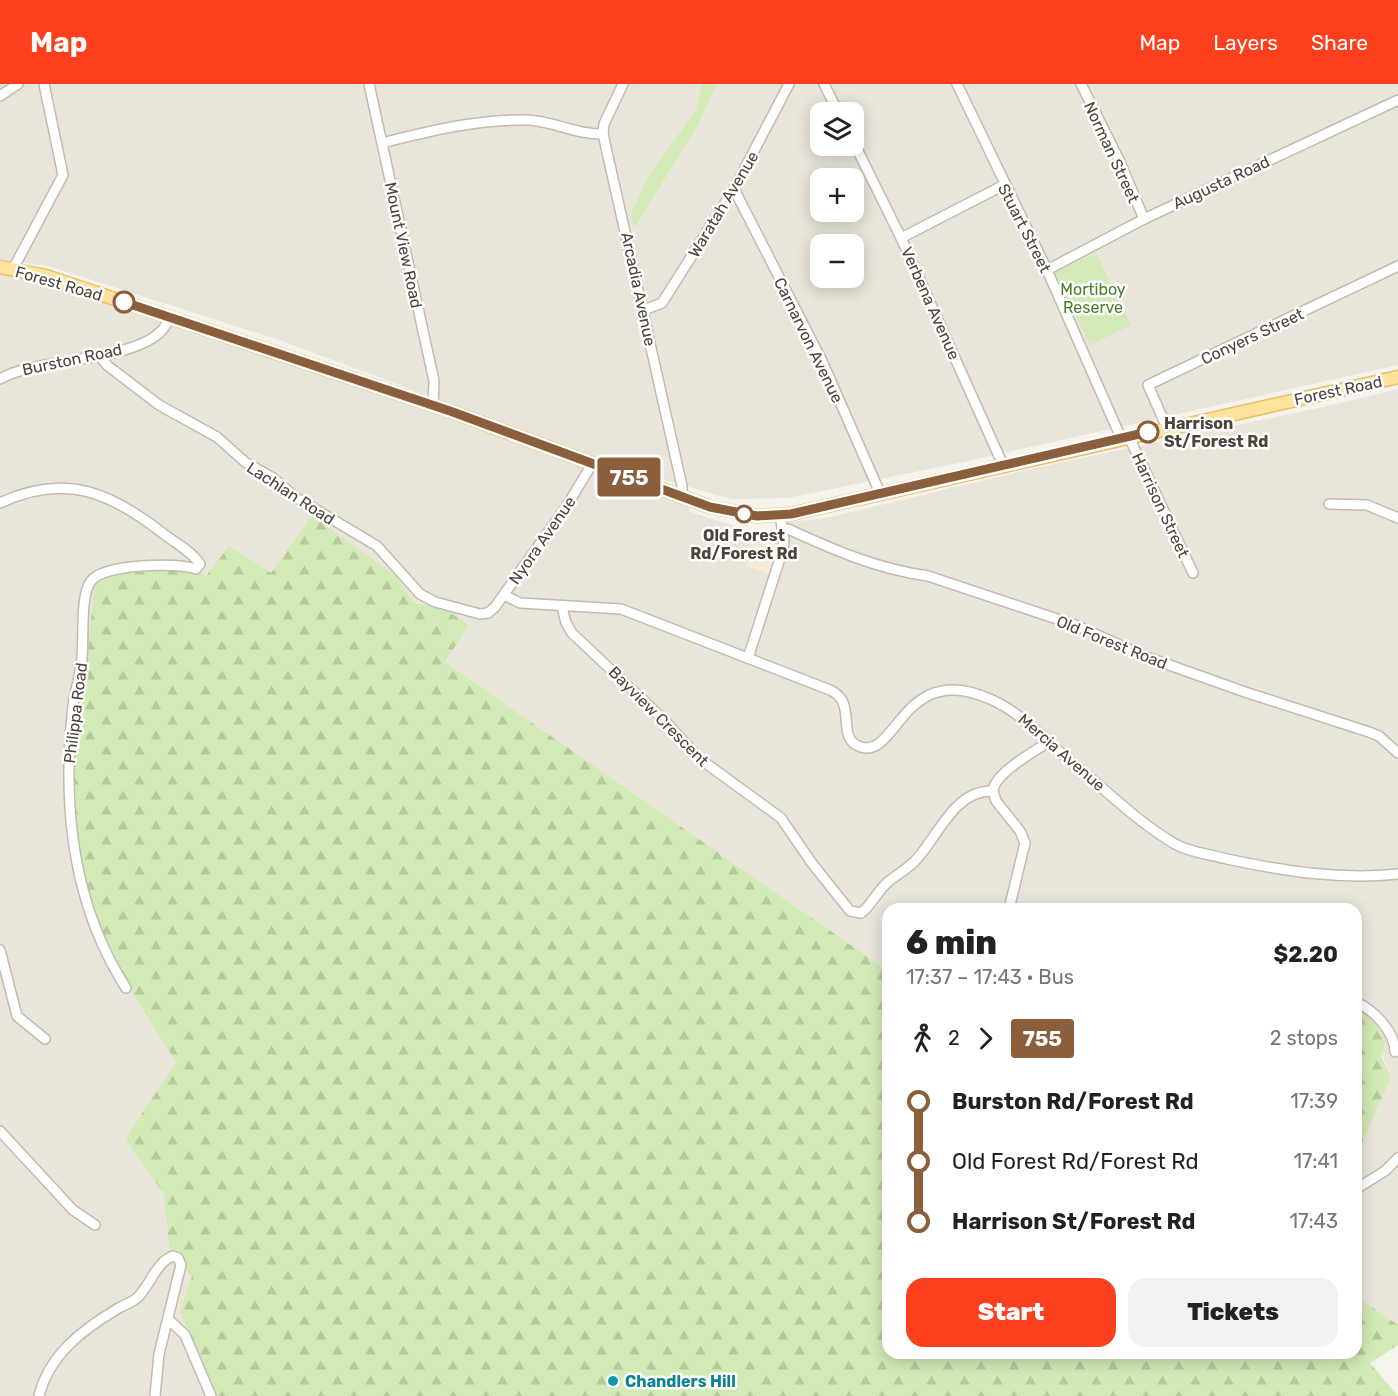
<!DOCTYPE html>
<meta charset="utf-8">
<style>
body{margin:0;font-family:Rubik,sans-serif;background:#f2f2f2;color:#222;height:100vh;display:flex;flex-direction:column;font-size:22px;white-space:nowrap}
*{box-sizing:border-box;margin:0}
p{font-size:20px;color:#767676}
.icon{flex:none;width:33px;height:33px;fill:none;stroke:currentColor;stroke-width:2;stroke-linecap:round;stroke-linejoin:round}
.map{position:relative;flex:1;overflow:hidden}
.sheet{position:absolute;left:882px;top:819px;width:480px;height:456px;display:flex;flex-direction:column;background:#fff;border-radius:18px;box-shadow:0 3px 15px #0003}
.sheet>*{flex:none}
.badge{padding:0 12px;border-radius:4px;font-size:21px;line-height:39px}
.controls{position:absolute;left:810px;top:18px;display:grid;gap:12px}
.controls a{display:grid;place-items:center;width:54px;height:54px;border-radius:12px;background:#fff;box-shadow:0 3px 15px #0003;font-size:30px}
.map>.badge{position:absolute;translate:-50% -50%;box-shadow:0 0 0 3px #fff}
.legs{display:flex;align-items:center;gap:9px;height:66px;padding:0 24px;font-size:20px}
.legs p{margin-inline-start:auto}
.overview{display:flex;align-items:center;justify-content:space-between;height:102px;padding:0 24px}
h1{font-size:33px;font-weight:800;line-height:45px}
.primary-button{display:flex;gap:12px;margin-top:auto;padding:12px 24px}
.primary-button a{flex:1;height:69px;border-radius:18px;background:#fc3f1d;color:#fff;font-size:24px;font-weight:800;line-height:69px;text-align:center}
.primary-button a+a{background:#f2f2f2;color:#222}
ul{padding:0 24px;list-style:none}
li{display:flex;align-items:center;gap:21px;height:60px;font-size:22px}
li i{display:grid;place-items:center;width:9px;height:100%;margin:0 8px;background:currentColor}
li i::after{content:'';width:15px;height:15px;margin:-8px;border:4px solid;border-radius:50%;background:#fff}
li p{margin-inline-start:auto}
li:first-child i{background:linear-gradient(#0000 50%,currentColor 0)}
li:last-child i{background:linear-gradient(currentColor 50%,#0000 0)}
header{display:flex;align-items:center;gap:36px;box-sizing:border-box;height:84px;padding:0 30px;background:#fc3f1d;color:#fff}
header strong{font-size:28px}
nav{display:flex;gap:33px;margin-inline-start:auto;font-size:21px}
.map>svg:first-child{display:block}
</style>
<header>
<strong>Map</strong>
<nav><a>Map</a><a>Layers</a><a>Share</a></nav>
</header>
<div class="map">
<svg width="1398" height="1312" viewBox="0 0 1398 1312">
<defs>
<pattern id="forest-firs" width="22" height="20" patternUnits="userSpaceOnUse" patternTransform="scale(1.5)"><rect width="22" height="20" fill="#d2eab5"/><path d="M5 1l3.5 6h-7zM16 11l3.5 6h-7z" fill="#b6ca9c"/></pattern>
</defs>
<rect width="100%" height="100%" fill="#f6f3ec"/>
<g fill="#eae5da" fill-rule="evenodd">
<path d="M0,0h1398v281l-430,96 -180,37 -58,1 -115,-34 -336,-125 -231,-74 -48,-6zM820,28h34v34h-34zM820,94h34v34h-34zM820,160h34v34h-34z"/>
<polygon points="0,183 24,187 682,413 691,428 756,449 747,481 768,490 784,439 830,433 1040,383 1332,321 1398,305 1398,1241 1356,1212 1356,1073 1391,993 1364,928 1356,925 1356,825 888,825 888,887 445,578 468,542 443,524 414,519 396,492 271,490 206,492 185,484 137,488 100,497 111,876 176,978 125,1055 164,1110 169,1162 193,1192 180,1227 213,1312 0,1312"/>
</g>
<polygon fill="#f7ead8" points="756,449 779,457 769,490 746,482"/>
<g fill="#d2eab5">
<polygon points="702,0 716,0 698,41 634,144 631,130 647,95 696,26"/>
<polygon points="1096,169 1131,241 1090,261 1055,188"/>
</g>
<g fill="url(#forest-firs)">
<path d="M312,432l84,60 18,27 29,5 26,17 -24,37 443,309v382h468v-57l42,29v20l-28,18 28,33h-1185l-33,-85 12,-35 -23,-30 -5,-52 -39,-55 51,-77 -65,-102 -32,-96 -5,-92 21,-187c15,-12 69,-18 88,-17 7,0 16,5 23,8l23,-30 42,27z"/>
<polygon points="1356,925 1364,928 1387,955 1381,972 1391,993 1356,1073"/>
</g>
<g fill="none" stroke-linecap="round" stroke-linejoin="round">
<defs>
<g id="minor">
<polyline points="369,0 434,297 433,321"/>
<polyline points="623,0 604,40 603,50 682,402 682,413"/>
<polyline points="824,0 838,28"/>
<polyline points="957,0 1047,186 1121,354"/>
<polyline points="1081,0 1120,78 1144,135"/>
<polyline points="0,12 18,0"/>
<path d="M382,59c47,-12 96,-24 145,-23 27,1 50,15 76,14"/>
<polyline points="854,59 901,154 1003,381"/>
<polyline points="734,105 822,277 880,409"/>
<polyline points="901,154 1004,101"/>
<polyline points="13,185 63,91 44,0"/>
<polyline points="1047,186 1144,135 1398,16"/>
<polyline points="644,226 662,219 734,105 789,0"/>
<polyline points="99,272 108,282 159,321 217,353 245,378 273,394 295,413 377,462 420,510 435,518 480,530 488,529 495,523 566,423 592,380"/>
<path d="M0,295c39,-24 155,-15 169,-61"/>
<polyline points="1167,344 1148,301 1398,182"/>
<polyline points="1129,353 1193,489"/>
<path d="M0,419c66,-31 112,-10 165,32 11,8 27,17 35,29l-4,5c-19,-7 -93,-5 -105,12 -11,14 -7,57 -9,76 -1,17 -7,33 -9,49 -11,97 -1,198 53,282"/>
<polyline points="1329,420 1367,421 1398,434"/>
<path d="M788,445c46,21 89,40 140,47l147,49 69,31 101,36 124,40 10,4 19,17"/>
<path d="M504,511l16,8 101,6 209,81c29,13 4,49 31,57 36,12 42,-87 129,-48 33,14 56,43 85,66 32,26 64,58 100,79 16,9 34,10 52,15 56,12 113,21 171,15"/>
<path d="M562,523l4,16 6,10 92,87 36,39 81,59 30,44 39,49 11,2c11,-8 16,-22 27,-31 8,-7 18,-12 26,-20 24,-24 39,-72 79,-71l3,10 24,30 5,12 -16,66"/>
<polyline points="748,574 783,465 784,455 780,431"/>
<path d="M993,707c1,-17 40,-39 54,-48"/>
<polyline points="0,866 17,932 45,955"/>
<path d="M1356,918c18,8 39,30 39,50"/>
<polyline points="0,1047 73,1126 95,1141"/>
<polyline points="1356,1105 1385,1087 1398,1074"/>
<polyline points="168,1235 185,1251 211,1312"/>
<path d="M39,1312c10,-41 43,-66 78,-87 7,-4 14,-6 20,-11 13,-12 19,-36 36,-42l5,2 3,7 -22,89 -4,42"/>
</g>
<polyline id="major" points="0,183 46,192 450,327 710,423 757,432 791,430 1398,293"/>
</defs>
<use href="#minor" stroke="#c2bbae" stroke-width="12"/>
<use href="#major" stroke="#e6c16a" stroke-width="15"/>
<use href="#minor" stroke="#fff" stroke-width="9"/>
<use href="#major" stroke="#ffe39c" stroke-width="12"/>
</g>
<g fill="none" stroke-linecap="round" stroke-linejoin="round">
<defs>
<polyline id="line-1" points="124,218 450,327 710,423 757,432 791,430 1148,348"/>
</defs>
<use href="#line-1" stroke="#fff" stroke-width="14"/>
<use href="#line-1" stroke="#8b5e3c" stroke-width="9"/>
</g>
<g fill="#fff" stroke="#8b5e3c" stroke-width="3">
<circle cx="124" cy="218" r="10"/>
<circle cx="1148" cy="348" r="10"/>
<circle cx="744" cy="430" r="8"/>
</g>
<circle fill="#0f9aa8" stroke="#fff" stroke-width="2" cx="613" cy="1297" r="6"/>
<g text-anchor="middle" stroke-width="5" stroke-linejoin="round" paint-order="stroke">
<g font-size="16" fill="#4b4439" stroke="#fff">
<text transform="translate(1112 68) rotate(65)" y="6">Norman Street</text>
<text transform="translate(1221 98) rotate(-25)" y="6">Augusta Road</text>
<text transform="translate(723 120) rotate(-59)" y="6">Waratah Avenue</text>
<text transform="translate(1025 144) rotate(63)" y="6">Stuart Street</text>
<text transform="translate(404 161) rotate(78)" y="6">Mount View Road</text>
<text transform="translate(59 199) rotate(16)" y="6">Forest Road</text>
<text transform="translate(639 205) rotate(78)" y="6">Arcadia Avenue</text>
<text transform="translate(931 219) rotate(66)" y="6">Verbena Avenue</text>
<text transform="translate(1252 252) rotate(-25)" y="6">Conyers Street</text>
<text transform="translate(809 256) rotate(64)" y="6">Carnarvon Avenue</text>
<text transform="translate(72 275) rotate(-12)" y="6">Burston Road</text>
<text transform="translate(1338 306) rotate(-12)" y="6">Forest Road</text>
<text transform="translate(291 409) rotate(33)" y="6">Lachlan Road</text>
<text transform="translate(1161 421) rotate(65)" y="6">Harrison Street</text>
<text transform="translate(542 456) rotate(-55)" y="6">Nyora Avenue</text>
<text transform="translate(1112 558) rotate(22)" y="6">Old Forest Road</text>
<text transform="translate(75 629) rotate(-83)" y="6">Philippa Road</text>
<text transform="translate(659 632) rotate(45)" y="6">Bayview Crescent</text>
<text transform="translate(1062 668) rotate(41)" y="6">Mercia Avenue</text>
</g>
<g font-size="16" fill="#4a7f2a" stroke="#fff">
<text x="1093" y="211">Mortiboy<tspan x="1093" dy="18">Reserve</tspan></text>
</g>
<g font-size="16" font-weight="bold" fill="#4b4439" stroke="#fff" text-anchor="start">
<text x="1164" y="345">Harrison<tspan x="1164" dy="18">St/Forest Rd</tspan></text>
<text x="744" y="457" text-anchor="middle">Old Forest<tspan x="744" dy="18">Rd/Forest Rd</tspan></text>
</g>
<g font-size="16" font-weight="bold" fill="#0d838f" stroke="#fff" text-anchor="start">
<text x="625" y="1303">Chandlers Hill</text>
</g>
</g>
</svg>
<div class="controls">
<a><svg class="icon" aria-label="layers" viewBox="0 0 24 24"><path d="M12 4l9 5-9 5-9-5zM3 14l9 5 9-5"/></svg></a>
<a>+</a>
<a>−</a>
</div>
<b class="badge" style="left:629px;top:393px;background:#8b5e3c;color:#fff">755</b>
<section class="sheet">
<div class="overview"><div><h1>6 min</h1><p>17:37 – 17:43 · Bus</p></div><b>$2.20</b></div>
<div class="legs"><svg class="icon" aria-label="walk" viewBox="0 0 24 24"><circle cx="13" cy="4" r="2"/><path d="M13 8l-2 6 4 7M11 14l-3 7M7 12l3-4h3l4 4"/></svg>2<svg class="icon" aria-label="forward" viewBox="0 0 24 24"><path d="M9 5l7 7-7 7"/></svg><b class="badge" style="background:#8b5e3c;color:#fff">755</b><p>2 stops</p></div>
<ul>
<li><i style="color:#8b5e3c"></i><b>Burston Rd/Forest Rd</b><p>17:39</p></li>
<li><i style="color:#8b5e3c"></i><span>Old Forest Rd/Forest Rd</span><p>17:41</p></li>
<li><i style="color:#8b5e3c"></i><b>Harrison St/Forest Rd</b><p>17:43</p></li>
</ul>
<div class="primary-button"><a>Start</a><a>Tickets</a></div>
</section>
</div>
